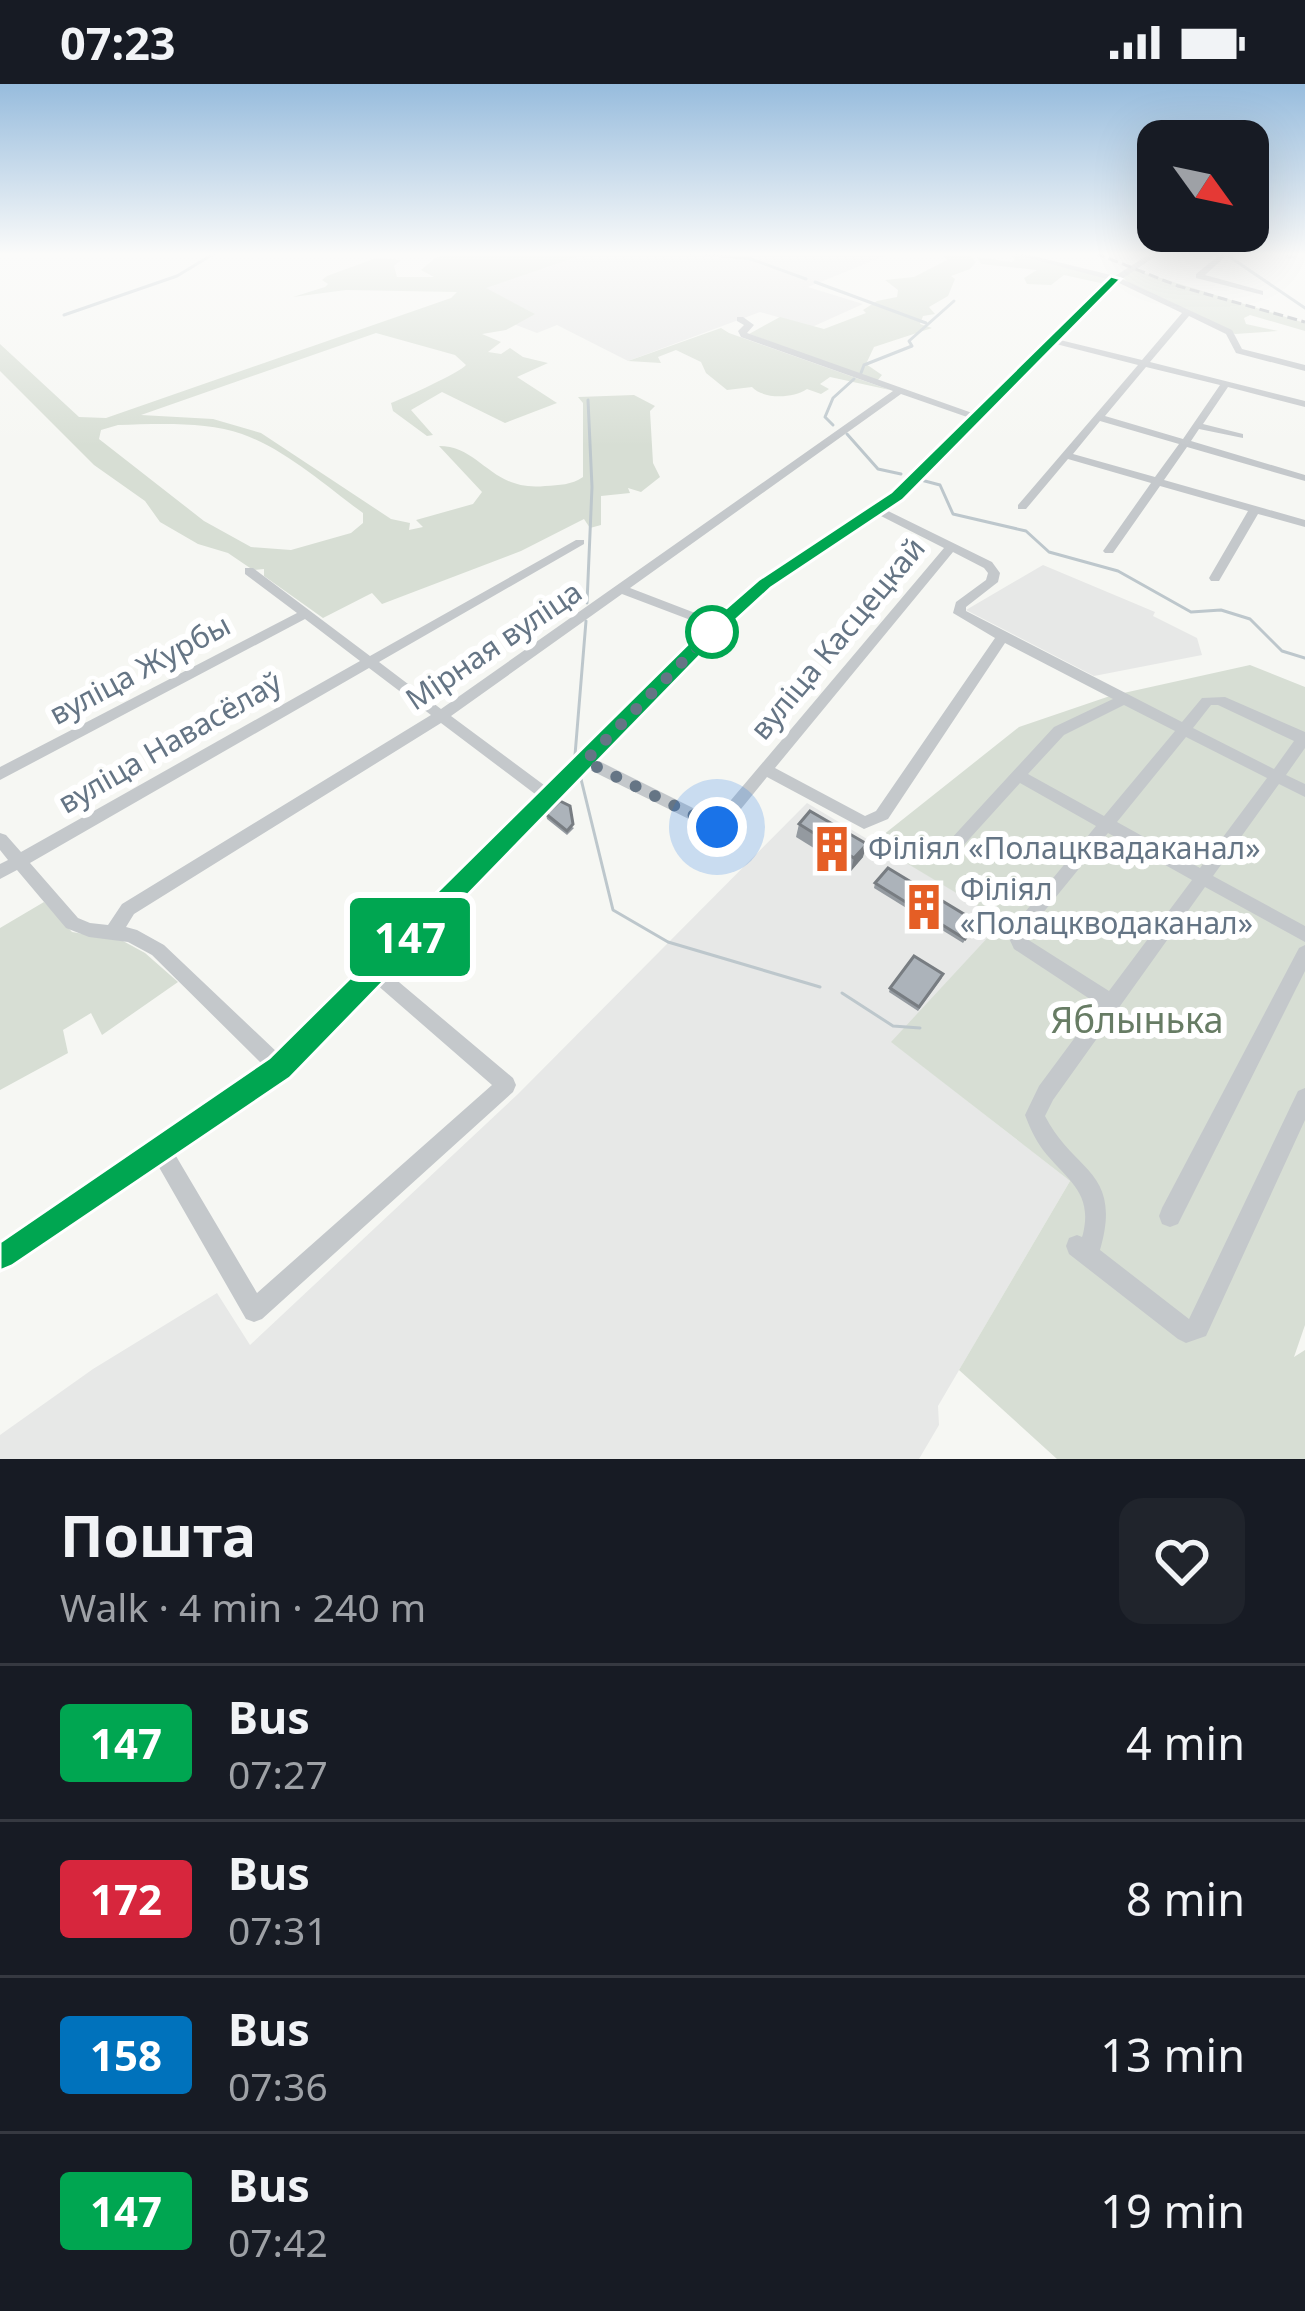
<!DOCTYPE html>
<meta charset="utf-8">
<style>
body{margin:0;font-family:"Noto Sans",sans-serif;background:#20242c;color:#f1f3f6;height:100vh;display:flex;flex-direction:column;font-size:45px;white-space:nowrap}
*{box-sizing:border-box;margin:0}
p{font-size:39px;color:#9ea1a6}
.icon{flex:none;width:66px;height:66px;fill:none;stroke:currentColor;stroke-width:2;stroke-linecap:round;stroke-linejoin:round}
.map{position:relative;height:1375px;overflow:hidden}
.sheet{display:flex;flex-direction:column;background:#171b24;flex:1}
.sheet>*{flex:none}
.badge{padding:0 24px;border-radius:9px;font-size:42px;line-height:78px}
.needle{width:78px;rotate:123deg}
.fabs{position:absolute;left:1137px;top:36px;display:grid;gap:24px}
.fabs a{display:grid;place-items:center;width:132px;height:132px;border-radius:24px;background:#171b24;box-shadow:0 12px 48px #0002;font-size:60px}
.you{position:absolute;width:60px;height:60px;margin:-30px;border:9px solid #fff;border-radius:50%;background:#1a73e8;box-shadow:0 0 0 18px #1a73e833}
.map>.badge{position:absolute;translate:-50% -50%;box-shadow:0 0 0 6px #fff}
.round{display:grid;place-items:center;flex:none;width:126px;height:126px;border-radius:24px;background:#20242c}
.overview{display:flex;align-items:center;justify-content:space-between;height:204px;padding:0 60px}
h1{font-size:57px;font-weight:700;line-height:90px}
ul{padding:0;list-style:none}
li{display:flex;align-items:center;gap:36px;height:156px;padding:0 60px;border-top:3px solid #363941}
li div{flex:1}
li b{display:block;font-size:45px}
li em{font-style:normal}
li .badge{min-width:132px;font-weight:700;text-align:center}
.status{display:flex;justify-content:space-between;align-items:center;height:84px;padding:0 60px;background:#171b24;direction:ltr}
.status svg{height:33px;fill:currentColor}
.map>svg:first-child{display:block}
</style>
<div class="status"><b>07:23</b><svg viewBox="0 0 49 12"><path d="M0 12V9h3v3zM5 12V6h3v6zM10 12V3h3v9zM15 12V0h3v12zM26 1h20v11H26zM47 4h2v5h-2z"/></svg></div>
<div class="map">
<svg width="1305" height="1375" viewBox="0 0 1305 1375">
<rect width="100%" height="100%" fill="#f6f7f3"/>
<g fill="#e7e8e7">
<polygon points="588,169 892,169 808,203 863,220 812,243 760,228 628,277 557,241 537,249 511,239 533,229 484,204"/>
<polygon points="1043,481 1155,528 1153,532 1197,554 1202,571 1094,592 966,526"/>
<polygon points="807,719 1004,837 892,958 1070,1097 938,1322 939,1341 919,1375 0,1375 0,1351 93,1285 217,1209 250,1261 518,1010"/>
</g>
<g fill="#d7ded4" fill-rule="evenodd">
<path d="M452,169h136l-102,35 49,26 -29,16 -24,4 19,8 -13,10 13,2 9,-6 13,9 25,6 -31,14 40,26 -52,20 -63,-31 -31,18 22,25 -6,1 -34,-25 -2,-8c15,-6 68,-30 75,-38l-11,-10 -79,-22 -235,82 72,4 48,14 130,86 19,4 -1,7 14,-3 -7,-7 57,-16 9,-12 -43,-46c42,0 52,46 106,40 15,-1 26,-1 38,-9v-74l-5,-6 56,-2 21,11 -5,5 3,52 7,14 -19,15 -13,-4 2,5 -29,3v29l-11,3 -6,-9 -63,32 -139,53 -10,-11 -49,25 -59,-42v-7l-11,1 -25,-17 -30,-9 -38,-22 -15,-21 -51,-36 -94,-94v-27l79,73 27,1 345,-120 6,-6 -111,-2 -53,7 32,-10 3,-3 -6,-4 5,-4 49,-18 25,2 -7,6 3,11h37l-13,-7 14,-12zM118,341c37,-1 88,-4 124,9 43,15 84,52 121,79v10l-12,10 -60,17 -40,-3 -47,-26 -105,-82 2,-9z"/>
<polygon points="941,169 968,170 976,178 970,185 951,192 955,195 948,212 929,223 935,230 923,232 920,240 932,244 874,263 866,280 882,291 877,297 749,250 780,233 824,245 866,229 863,226 877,217 897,213 898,206 885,196 914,193 947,176"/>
<polygon points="1010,170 1104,193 1110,196 1105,200 1064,191 1051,201 1027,200 1024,194 1037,186 981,180 977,173 1012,178 1015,175"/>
<polygon points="1132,185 1305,239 1305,247 1250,231 1244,234 1246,240 1278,247 1235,250 1133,204 1124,194"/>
<path d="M721,244l8,5 161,57 -60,-13 -10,7 9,5 -8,5 -14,-5c-15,10 -44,10 -55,-2l-25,3 -21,-17 -5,-11 -25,-12 -18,7 3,6 -33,-2z"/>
<polygon points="1250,581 1305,603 1305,1241 1294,1273 1305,1266 1305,1375 1057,1375 959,1286 1070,1097 891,958 1003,837 873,759 1019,643 1110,612"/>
<polygon points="44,818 72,848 123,857 145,869 178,898 102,951 91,929 63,946 68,969 0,1006 0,844"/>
</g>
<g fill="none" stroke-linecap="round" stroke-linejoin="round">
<g stroke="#bdc7cc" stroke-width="3">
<polyline points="685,169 694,170"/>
<polyline points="1224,169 1305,224"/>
<polyline points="703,170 751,175 806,195"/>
<polyline points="815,198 926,239"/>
<polyline points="64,231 177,192 215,169"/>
<polyline points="861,289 864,281 912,262 909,257 954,217"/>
<polyline points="833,341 825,333 833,314 854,295"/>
<polyline points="847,350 878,385 901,390"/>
<polyline points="921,396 940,401 953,430 1026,447 1049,468 1118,487 1191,528 1221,526 1250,535 1282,567 1305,574"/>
<polyline points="587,519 592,403 588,316"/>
<polyline points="575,671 586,537"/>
<polyline points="581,695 613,826 668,858 820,903"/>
<polyline points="842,909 893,942 920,944"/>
</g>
<g fill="#c4c8cb" fill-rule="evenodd">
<path d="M1008,169h13l94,23 36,-23h9l-38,26 110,51 10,19 63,16v6l-69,-18 -10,-19 -37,-18 -39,46 155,39v6l-77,-20 -25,37 40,10v4l-44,-9 -8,12 114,34v6l-118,-34 -23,33 141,40v7l-47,-13 -39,67h-8l-2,-3 39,-67 -88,-25 -47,67h-8l-2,-2 48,-68 -83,-24 -42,50h-8v-4l120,-140 -82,-21 -155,154 -17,11 108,53 8,11 -2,9 -32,25v4l216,111 20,-24 23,-1 80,35v16l-19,27 19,9v13l-26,-13 -66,92 92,50v16l-100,-55 -152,213 -8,16c29,57 78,54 55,134l89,69 109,-228 7,-3v32l-99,216 -20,7 -8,-4 -109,-85 -3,-8 3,-8 8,-3 5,2 1,-3c10,-42 -16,-54 -40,-84 -8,-11 -13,-22 -18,-35l14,-29 60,-81 -85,-56 -7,-15 89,-108 -76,-43 -68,75h-12l-2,-5 116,-126 59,-28 -108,-56 -117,176 -24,10 -97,-52 -44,54 -6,2 -131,-65 -199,204 126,106 3,7 -3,7 -251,227 -8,3 -8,-3 -90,-157 -156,103v-24l265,-174 -113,-112 -24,-13 -39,-5 -23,-9 -49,-58 -17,9v-15l8,-4 -8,-10v-17l6,2 15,17 339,-191 -55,-42 -305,161v-13l297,-154 -52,-39v-6h8l117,88 206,-116h8v4l-205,118 62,47 452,-318 -152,-54 -3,-6 6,-6 -7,-4v-4h6l11,8 -7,8 228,81 136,-134zM1117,198l65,31 -40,47 -82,-20zM1146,283l74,18 -37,54 -78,-23zM901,310l69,24 -77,76 -132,87 -45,40 -86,-33zM1100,337l79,23 -24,33 -82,-23zM877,430l67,34 -229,271 -120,-60 128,-130 46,-42zM953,468l31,16 4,5 -2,7 -30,22 -3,11 42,25 -119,173 -11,5 -90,-48zM622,510l87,33 -161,161 -97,-72zM369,584l62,47 -309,189 -14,21 -18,-2 -12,-5 -48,-55zM1124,621l51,26 -71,85 -76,-42 36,-39zM1211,621h7l76,36 -20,28 -81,-41zM441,639l98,74 -259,258 -116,-110 -27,-15 -11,-3 8,-13zM1186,653l81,41 -67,90 -83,-46zM1108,749l84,47 -83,111 -82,-52 -2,-4zM376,900l116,101 -235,208 -84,-142 114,-77z"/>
<polygon points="1214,169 1222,169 1225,173 1205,191 1263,207 1263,211 1196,194 1196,190 1217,173"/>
<polygon points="1283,169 1291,169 1295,173 1288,175"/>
<polygon points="1305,861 1305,887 1178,1140 1170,1143 1162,1140 1159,1132 1162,1124 1299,864"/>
</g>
<polyline stroke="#a4aab0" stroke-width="3" stroke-dasharray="10 4.5" stroke-linecap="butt" points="1095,169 1178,202 1305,238"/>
</g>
<g fill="#949aa0">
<polygon points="546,730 574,744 567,751 547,735"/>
<polygon points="799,740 863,773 851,787 796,753"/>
<polygon points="875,799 977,838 963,859 874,804"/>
<polygon points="942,894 918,927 889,908 890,904"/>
</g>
<polygon fill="#787d82" points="867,760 863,773 851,787 854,774"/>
<g fill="#acb3ba" stroke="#787d82" stroke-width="3">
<polygon points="560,717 570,722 573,740 567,747 546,730"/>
<polygon points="810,727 867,760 854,774 799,740"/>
<polygon points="888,784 977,838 965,855 875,799"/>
<polygon points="914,872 943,890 919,923 890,904"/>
</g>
<linearGradient id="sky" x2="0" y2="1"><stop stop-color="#97bcdd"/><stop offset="0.47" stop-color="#fbfbfa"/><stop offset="1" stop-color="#fbfbfa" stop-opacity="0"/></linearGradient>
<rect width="1305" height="362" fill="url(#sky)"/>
<polygon fill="#00a651" stroke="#fff" stroke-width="3" points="1111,192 1121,195 903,416 771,504 725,546 290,994 12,1182 0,1187 0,1158 269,974 711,537 758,496 891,408"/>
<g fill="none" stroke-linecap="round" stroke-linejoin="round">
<polyline stroke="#657585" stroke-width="12" stroke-dasharray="0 21.6" points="712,548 585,677 717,743"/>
</g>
<defs>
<symbol id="building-bare" viewBox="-9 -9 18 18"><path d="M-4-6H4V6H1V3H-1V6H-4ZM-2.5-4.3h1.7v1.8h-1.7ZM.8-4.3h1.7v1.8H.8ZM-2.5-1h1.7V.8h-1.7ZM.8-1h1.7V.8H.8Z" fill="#e55e25" stroke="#fff" stroke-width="2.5" paint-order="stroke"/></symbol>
</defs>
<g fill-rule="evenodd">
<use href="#building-bare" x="799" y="732" width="66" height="66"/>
<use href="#building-bare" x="891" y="790" width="66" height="66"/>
</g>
<circle fill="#fff" stroke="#00a651" stroke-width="6" cx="712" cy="548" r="24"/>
<g text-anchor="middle" stroke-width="12" stroke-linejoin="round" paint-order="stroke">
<g font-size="30" fill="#657585" stroke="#fff">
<text transform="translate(838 555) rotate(-50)" y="10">вуліца Касцецкай</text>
<text transform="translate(494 562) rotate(-34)" y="10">Мірная вуліца</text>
<text transform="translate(140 586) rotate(-28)" y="10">вуліца Журбы</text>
<text transform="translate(170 659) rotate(-30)" y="10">вуліца Навасёлаў</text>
</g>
<g font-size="30" fill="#657585" stroke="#fff" text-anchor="start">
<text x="868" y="775">Філіял «Полацквадаканал»</text>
<text x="960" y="816">Філіял<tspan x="960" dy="34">«Полацкводаканал»</tspan></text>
</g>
<g font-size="36" fill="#677c64" stroke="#fff">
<text x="1137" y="949">Яблынька</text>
</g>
</g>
</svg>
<div class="fabs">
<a><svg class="needle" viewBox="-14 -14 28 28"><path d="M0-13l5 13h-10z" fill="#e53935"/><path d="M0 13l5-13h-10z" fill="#9ea1a6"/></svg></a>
</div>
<div class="you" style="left:717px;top:743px"></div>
<b class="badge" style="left:410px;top:853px;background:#00a651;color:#fff">147</b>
</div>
<section class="sheet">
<div class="overview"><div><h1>Пошта</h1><p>Walk · 4 min · 240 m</p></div><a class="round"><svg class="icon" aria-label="heart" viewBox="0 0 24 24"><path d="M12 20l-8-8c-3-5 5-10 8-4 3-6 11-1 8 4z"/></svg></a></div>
<ul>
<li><span class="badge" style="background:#00a651;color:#fff">147</span><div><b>Bus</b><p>07:27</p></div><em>4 min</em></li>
<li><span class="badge" style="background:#d7263d;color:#fff">172</span><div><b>Bus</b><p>07:31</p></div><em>8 min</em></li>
<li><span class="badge" style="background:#0072bc;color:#fff">158</span><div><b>Bus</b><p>07:36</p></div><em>13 min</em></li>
<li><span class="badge" style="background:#00a651;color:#fff">147</span><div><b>Bus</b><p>07:42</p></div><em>19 min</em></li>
</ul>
</section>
